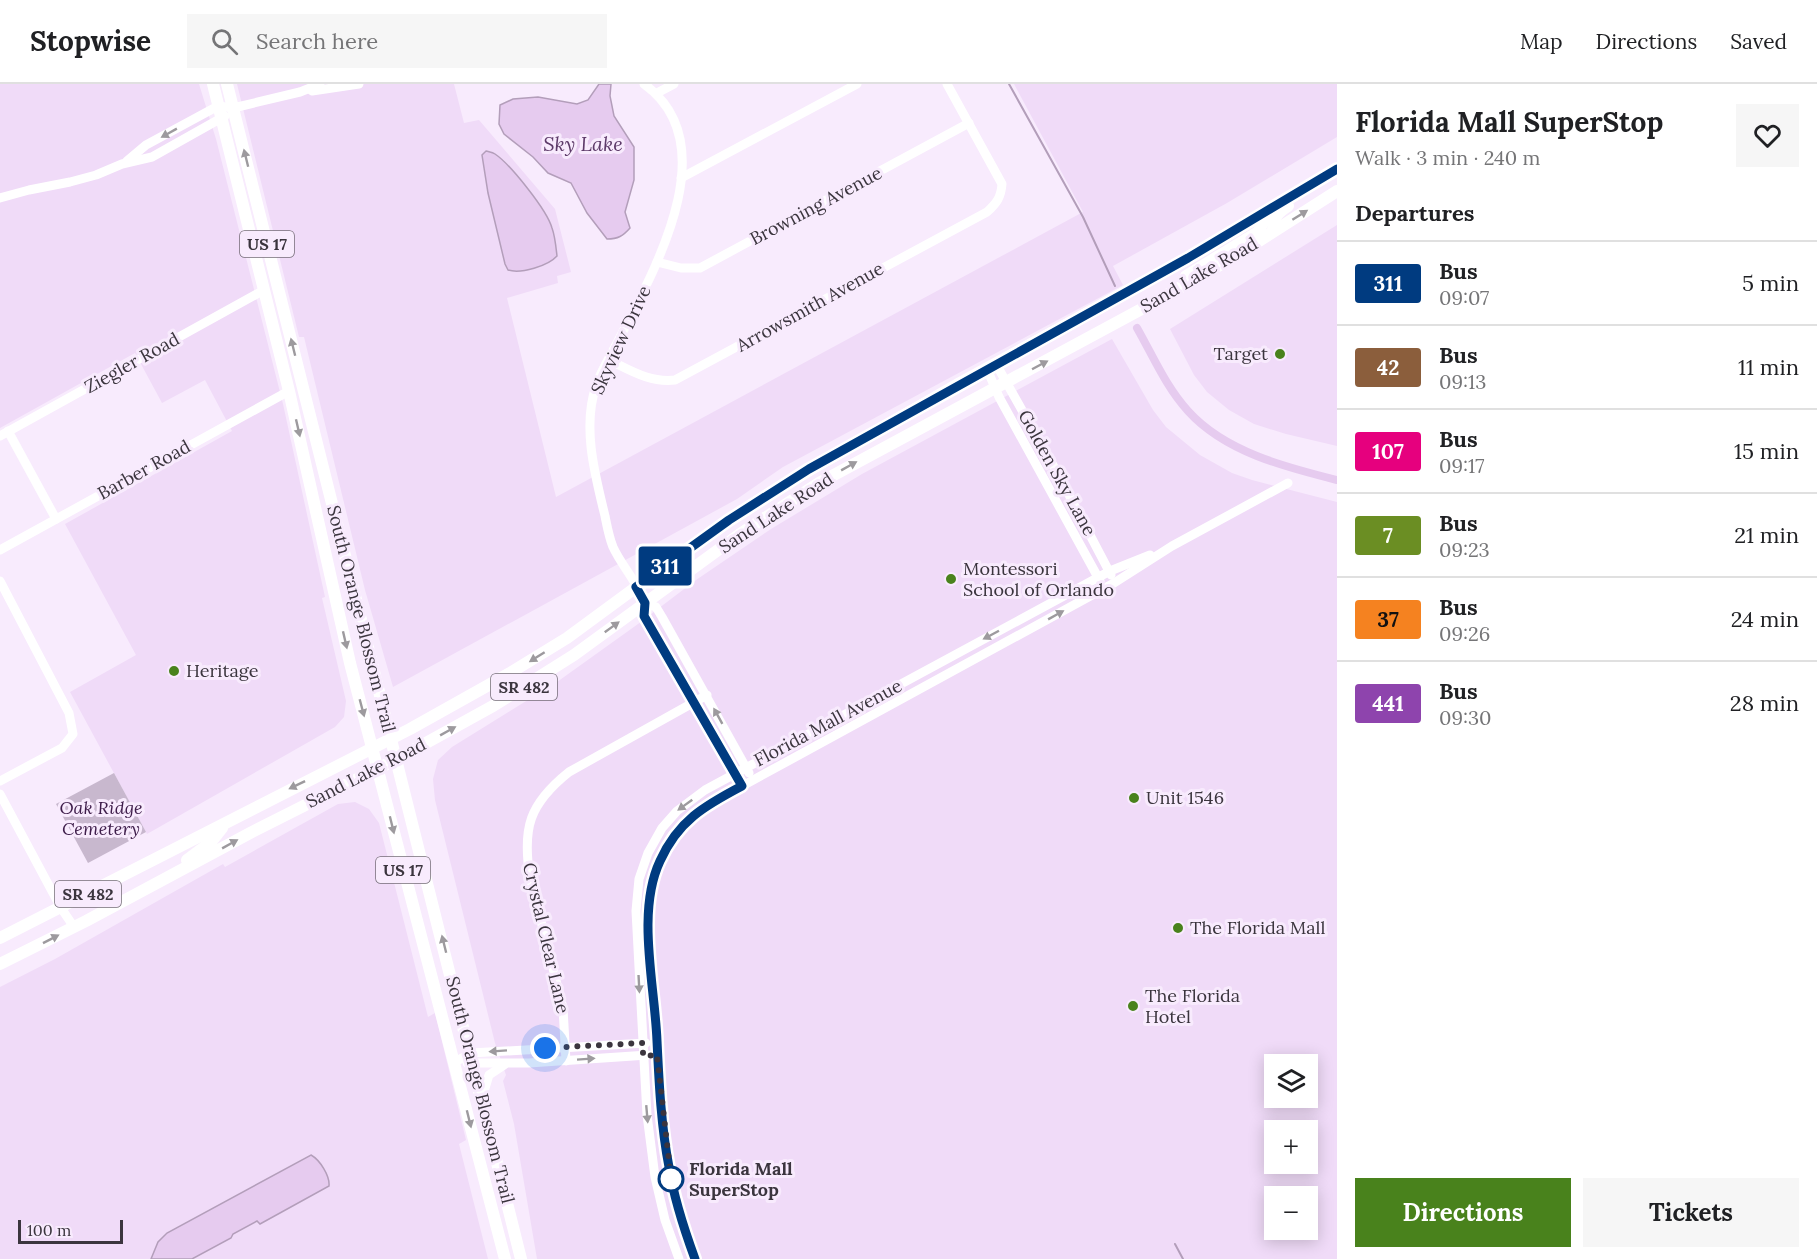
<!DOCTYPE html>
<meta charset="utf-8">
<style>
body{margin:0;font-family:Lora,serif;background:#f6f6f6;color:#202124;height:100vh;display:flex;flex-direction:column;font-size:22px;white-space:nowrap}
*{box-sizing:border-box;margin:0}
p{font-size:20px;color:#757577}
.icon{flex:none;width:33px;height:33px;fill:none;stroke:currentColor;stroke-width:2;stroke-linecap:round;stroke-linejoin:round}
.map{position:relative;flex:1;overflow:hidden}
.drawer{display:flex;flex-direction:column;background:#fff;width:480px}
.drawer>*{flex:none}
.badge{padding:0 12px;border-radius:4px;font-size:21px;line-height:39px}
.tools{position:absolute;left:1264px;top:970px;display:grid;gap:12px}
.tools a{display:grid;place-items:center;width:54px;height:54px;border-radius:0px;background:#fff;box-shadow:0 3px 15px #0003;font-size:30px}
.scale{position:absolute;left:18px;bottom:15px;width:105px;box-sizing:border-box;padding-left:6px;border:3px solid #3b353e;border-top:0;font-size:16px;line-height:21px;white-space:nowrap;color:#3b353e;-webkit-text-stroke:4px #f8ebfd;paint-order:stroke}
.you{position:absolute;width:30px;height:30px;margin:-15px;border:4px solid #fff;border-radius:50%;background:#1a73e8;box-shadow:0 0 0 9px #1a73e833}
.map>.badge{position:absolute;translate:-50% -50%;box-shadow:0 0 0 3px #fff}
h2{padding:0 18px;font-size:22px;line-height:54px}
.round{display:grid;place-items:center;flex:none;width:63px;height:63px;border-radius:0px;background:#f6f6f6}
.summary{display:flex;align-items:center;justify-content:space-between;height:102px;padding:0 18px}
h1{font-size:28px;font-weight:700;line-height:45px}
.button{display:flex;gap:12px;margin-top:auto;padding:12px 18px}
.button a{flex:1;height:69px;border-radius:0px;background:#49821c;color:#fff;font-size:24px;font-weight:700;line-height:69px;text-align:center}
.button a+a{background:#f6f6f6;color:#202124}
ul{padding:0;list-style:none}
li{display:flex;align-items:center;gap:18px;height:84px;padding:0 18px;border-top:2px solid #e0e0e0}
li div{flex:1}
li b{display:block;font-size:22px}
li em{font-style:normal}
li .badge{min-width:66px;font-weight:700;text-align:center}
header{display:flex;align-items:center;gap:36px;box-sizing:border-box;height:84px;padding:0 30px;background:#fff;border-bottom:2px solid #e0e0e0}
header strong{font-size:28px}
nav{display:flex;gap:33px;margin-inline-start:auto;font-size:21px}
.search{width:420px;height:54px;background:#f6f6f6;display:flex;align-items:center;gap:15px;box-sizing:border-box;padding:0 21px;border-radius:0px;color:#757577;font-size:22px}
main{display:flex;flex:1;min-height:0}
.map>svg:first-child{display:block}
</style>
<header>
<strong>Stopwise</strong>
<div class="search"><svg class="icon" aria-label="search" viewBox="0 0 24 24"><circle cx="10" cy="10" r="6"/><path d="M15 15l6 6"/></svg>Search here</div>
<nav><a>Map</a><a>Directions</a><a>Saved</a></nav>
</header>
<main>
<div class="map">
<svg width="1337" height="1175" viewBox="0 0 1337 1175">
<rect width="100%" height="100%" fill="#f8ebfd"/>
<g fill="#f0dbf8" fill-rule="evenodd">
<polygon points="0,0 199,0 216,55 283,320 325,513 322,514 346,617 344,633 335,643 147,750 70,608 136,571 65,440 232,347 205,296 162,319 135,269 0,344"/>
<polygon points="237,0 454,0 464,39 479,36 555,125 571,188 557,192 558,199 507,214 556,413 1083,128 1014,0 1337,0 1337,53 1227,119 1113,182 1123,201 783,383 737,415 393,603 365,506 304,253 299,253"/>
<polygon points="1337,141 1337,362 1286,350 1254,340 1229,326 1207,308 1194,291 1170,245"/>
<path d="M1112,255l41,71 13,17 34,28 32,18 20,7 85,22v757h-800l-23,-135 -11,-43 3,-6 -11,-32 -60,-243 -2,-21 5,-19 14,-13 105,-65 81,-58 58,-44 75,-51 91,-55zM1275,981h33v33h-33zM1275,1047h33v33h-33zM1275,1113h33v33h-33z"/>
<polygon points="355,718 369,725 379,739 428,933 435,929 466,1056 459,1060 488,1175 0,1175 0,903 55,875 223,780 225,783 338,720"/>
</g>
<polygon fill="#c8b8ce" points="114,689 146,748 88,779 56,720"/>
<g fill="#e6cbef" stroke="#b39eba" stroke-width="1.5">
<path d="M599,0h12l-1,12 4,20 20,31v33l-9,32 5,16c-7,8 -12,11 -23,11l-20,-26 -16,-30 -23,-10 -15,-16 -29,-23 -5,-10 1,-19 13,-6 25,-2 39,7 11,-4z"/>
<path d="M486,67c3,1 6,1 9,3 15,10 52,56 57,74 3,8 4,19 5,28 -9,10 -36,18 -49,14l-3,-6 -17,-71 -6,-38z"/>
<path d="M311,1071c9,5 19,21 18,31l-69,38 -3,-3 -24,13 -2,4 -39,21h-41l7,-17 9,-9z"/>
</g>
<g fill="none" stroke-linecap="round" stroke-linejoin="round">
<g stroke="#b39eba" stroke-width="2">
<polyline points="1009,0 1083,133 1115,202"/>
<polyline points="1175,1160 1183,1175"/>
</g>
<path stroke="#e6cbef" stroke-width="8" d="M1137,244c16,28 29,59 51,83 37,41 97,56 149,69"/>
<g stroke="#fff" stroke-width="9">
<path d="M644,0c85,61 7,192 -28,261 -7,13 -16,27 -20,41 -14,41 -1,89 9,130 2,10 4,21 8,31 8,18 26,37 31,55 1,4 0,10 0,14l94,163"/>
<polyline points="312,7 359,0"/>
<polyline points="657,9 674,0"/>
<polyline points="127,77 146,61 218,22 233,24 300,8 320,0"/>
<polyline points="681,94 857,0"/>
<polyline points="0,114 29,106 70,98 96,91 122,80 152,73 225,32"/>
<polyline points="657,178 681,184 700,184 969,39"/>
<path d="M609,276c21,10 41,23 66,20l312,-168c10,-9 14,-15 15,-28l-55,-100"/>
<polyline points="996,280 1058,390 1111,491"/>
<polyline points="987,285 999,313 1100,497"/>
<polyline points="8,347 56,435"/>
<polyline points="0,352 264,206"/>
<polyline points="0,466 289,307"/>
<polyline points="0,497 69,629 73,650 62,664 0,697"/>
<polyline points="645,519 656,523 662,533 749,689"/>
<polyline points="0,710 61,824 74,843"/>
<path d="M566,977l-3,-53 -33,-130c-8,-50 -1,-74 39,-106l138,-77"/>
<polyline points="455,978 471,969 646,959"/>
<polyline points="467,979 529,979 648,971"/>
<polyline points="482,1014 489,991 504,981"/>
<polyline points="679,1175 665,1136 655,1093 647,1031 636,827 639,795 648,769 662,744 677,727 705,706 1110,487 1150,471"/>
<path d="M695,1175c-11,-30 -21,-61 -27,-92 -8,-51 -9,-104 -13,-155 -4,-48 -15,-104 4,-150 11,-27 29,-45 54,-60l401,-219 58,-37 116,-63"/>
</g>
<g stroke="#fff" stroke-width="12">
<polyline points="213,0 289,307 350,579 505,1175"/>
<polyline points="227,0 521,1175"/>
<path d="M1273,147c0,-14 4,-18 15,-25"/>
<polyline points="1186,192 1258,148 1264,137 1264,128"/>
<polyline points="187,776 211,758 222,744"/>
<polyline points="0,854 410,645 510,589 567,554 718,443 773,407 960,299 1203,166 1337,85"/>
<polyline points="0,880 86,837 252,748 397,675 493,622 574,571 740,450 819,399 1149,221 1234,173 1337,107"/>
</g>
</g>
<defs><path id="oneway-solid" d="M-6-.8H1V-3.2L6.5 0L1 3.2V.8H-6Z" transform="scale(1.5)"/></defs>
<g fill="#9d9a9e">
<use href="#oneway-solid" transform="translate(169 49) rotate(151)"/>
<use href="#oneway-solid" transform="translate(246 74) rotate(-104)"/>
<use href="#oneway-solid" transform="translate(1300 131) rotate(-32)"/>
<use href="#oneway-solid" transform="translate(293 263) rotate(-104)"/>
<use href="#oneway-solid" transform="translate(1040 281) rotate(-28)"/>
<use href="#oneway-solid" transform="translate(298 344) rotate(77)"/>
<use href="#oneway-solid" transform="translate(849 382) rotate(-29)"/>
<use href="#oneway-solid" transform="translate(1056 531) rotate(-29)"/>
<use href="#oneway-solid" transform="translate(612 543) rotate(-36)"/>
<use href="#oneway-solid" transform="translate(991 551) rotate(152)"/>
<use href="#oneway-solid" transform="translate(345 556) rotate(77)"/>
<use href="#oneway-solid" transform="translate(537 573) rotate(148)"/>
<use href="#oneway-solid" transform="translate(362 624) rotate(75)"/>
<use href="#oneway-solid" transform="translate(718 632) rotate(-119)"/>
<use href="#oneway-solid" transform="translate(448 647) rotate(-29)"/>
<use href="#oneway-solid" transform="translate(297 701) rotate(154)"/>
<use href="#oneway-solid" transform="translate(685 721) rotate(144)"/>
<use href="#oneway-solid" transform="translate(392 741) rotate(76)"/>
<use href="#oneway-solid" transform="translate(230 760) rotate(-29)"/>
<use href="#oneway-solid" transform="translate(51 855) rotate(-27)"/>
<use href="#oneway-solid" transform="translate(444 860) rotate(-104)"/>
<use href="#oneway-solid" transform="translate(639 900) rotate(87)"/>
<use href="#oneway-solid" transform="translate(498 967) rotate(176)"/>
<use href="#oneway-solid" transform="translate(586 975) rotate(-4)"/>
<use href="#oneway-solid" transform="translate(647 1030) rotate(85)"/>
<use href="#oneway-solid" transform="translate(469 1035) rotate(76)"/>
</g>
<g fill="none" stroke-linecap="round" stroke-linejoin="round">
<defs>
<path id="line" d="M695,1175c-11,-30 -21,-60 -26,-92 -8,-41 -10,-85 -12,-126 -2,-55 -21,-129 3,-180 18,-40 44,-55 82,-75l-98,-170 1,-13 -9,-16 93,-67 80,-51 379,-211 149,-89"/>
</defs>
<use href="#line" stroke="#fff" stroke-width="14"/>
<use href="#line" stroke="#003b80" stroke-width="9"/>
<polyline stroke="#3b353e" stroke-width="6" stroke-dasharray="0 10.8" points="545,964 643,959 643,972 657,971 671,1095"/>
</g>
<g fill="#49821c" stroke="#f8ebfd" stroke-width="2">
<circle cx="1280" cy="270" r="6"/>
<circle cx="951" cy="495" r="6"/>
<circle cx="174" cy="587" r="6"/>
<circle cx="1134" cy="714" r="6"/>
<circle cx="1178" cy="844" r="6"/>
<circle cx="1133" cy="922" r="6"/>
</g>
<circle fill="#fff" stroke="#003b80" stroke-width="3" cx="671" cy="1095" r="12"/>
<g text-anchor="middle" stroke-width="6" stroke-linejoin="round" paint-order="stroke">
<g fill="#f8ebfd" stroke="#746c77" stroke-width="1.5">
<rect x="240" y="147" width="54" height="26" rx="4.5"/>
<rect x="491" y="590" width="66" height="26" rx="4.5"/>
<rect x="376" y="773" width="54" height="26" rx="4.5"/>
<rect x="55" y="797" width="66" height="26" rx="4.5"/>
</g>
<g font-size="16" font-weight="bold" fill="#3b353e">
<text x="267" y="166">US 17</text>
<text x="524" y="609">SR 482</text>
<text x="403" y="792">US 17</text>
<text x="88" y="816">SR 482</text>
</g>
<g font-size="18" fill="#3b353e" stroke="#f8ebfd">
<text transform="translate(816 122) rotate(-28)" y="6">Browning Avenue</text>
<text transform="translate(1199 191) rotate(-30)" y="6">Sand Lake Road</text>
<text transform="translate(810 223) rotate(-29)" y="6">Arrowsmith Avenue</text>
<text transform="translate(621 256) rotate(-65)" y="6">Skyview Drive</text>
<text transform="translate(132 279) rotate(-29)" y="6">Ziegler Road</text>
<text transform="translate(144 386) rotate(-29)" y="6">Barber Road</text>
<text transform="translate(1057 389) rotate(61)" y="6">Golden Sky Lane</text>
<text transform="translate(776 429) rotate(-33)" y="6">Sand Lake Road</text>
<text transform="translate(361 535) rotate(76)" y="6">South Orange Blossom Trail</text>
<text transform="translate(828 639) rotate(-28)" y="6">Florida Mall Avenue</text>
<text transform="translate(366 689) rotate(-27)" y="6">Sand Lake Road</text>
<text transform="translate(546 854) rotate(77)" y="6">Crystal Clear Lane</text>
<text transform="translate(480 1006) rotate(76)" y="6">South Orange Blossom Trail</text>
</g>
<g font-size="18" fill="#3b353e" stroke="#f8ebfd" text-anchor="start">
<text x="1268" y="276" text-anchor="end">Target</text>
<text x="963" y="491">Montessori<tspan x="963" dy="21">School of Orlando</tspan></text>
<text x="186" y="593">Heritage</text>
<text x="1146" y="720">Unit 1546</text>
<text x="1190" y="850">The Florida Mall</text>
<text x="1145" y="918">The Florida<tspan x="1145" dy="21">Hotel</tspan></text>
</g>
<g font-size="18" font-style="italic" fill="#3e1d4a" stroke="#f8ebfd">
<text x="101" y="730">Oak Ridge<tspan x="101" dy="21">Cemetery</tspan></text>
</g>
<g font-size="18" font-weight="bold" fill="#3b353e" stroke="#f8ebfd" text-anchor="start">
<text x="689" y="1091">Florida Mall<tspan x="689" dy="21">SuperStop</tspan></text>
</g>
<g font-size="20" font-style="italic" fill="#5d3a69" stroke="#f8ebfd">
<text x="583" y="67">Sky Lake</text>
</g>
</g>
</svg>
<div class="tools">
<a><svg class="icon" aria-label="layers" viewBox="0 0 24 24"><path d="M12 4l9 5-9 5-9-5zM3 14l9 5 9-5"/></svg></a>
<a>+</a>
<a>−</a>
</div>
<div class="scale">100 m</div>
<div class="you" style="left:545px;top:964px"></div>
<b class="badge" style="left:665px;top:482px;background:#003b80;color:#fff">311</b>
</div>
<section class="drawer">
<div class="summary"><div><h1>Florida Mall SuperStop</h1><p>Walk · 3 min · 240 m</p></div><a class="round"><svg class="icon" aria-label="heart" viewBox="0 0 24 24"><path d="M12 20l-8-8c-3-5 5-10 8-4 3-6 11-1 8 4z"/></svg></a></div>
<h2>Departures</h2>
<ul>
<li><span class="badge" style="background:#003b80;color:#fff">311</span><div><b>Bus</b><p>09:07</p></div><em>5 min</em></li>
<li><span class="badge" style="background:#8b5e3c;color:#fff">42</span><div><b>Bus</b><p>09:13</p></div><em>11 min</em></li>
<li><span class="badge" style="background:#e6007e;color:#fff">107</span><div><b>Bus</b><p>09:17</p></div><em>15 min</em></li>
<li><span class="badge" style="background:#6b8e23;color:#fff">7</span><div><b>Bus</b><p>09:23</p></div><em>21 min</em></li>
<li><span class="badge" style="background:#f58220;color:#111">37</span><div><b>Bus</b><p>09:26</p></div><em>24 min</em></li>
<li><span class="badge" style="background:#8e44ad;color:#fff">441</span><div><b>Bus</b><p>09:30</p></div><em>28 min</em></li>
</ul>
<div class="button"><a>Directions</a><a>Tickets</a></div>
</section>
</main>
